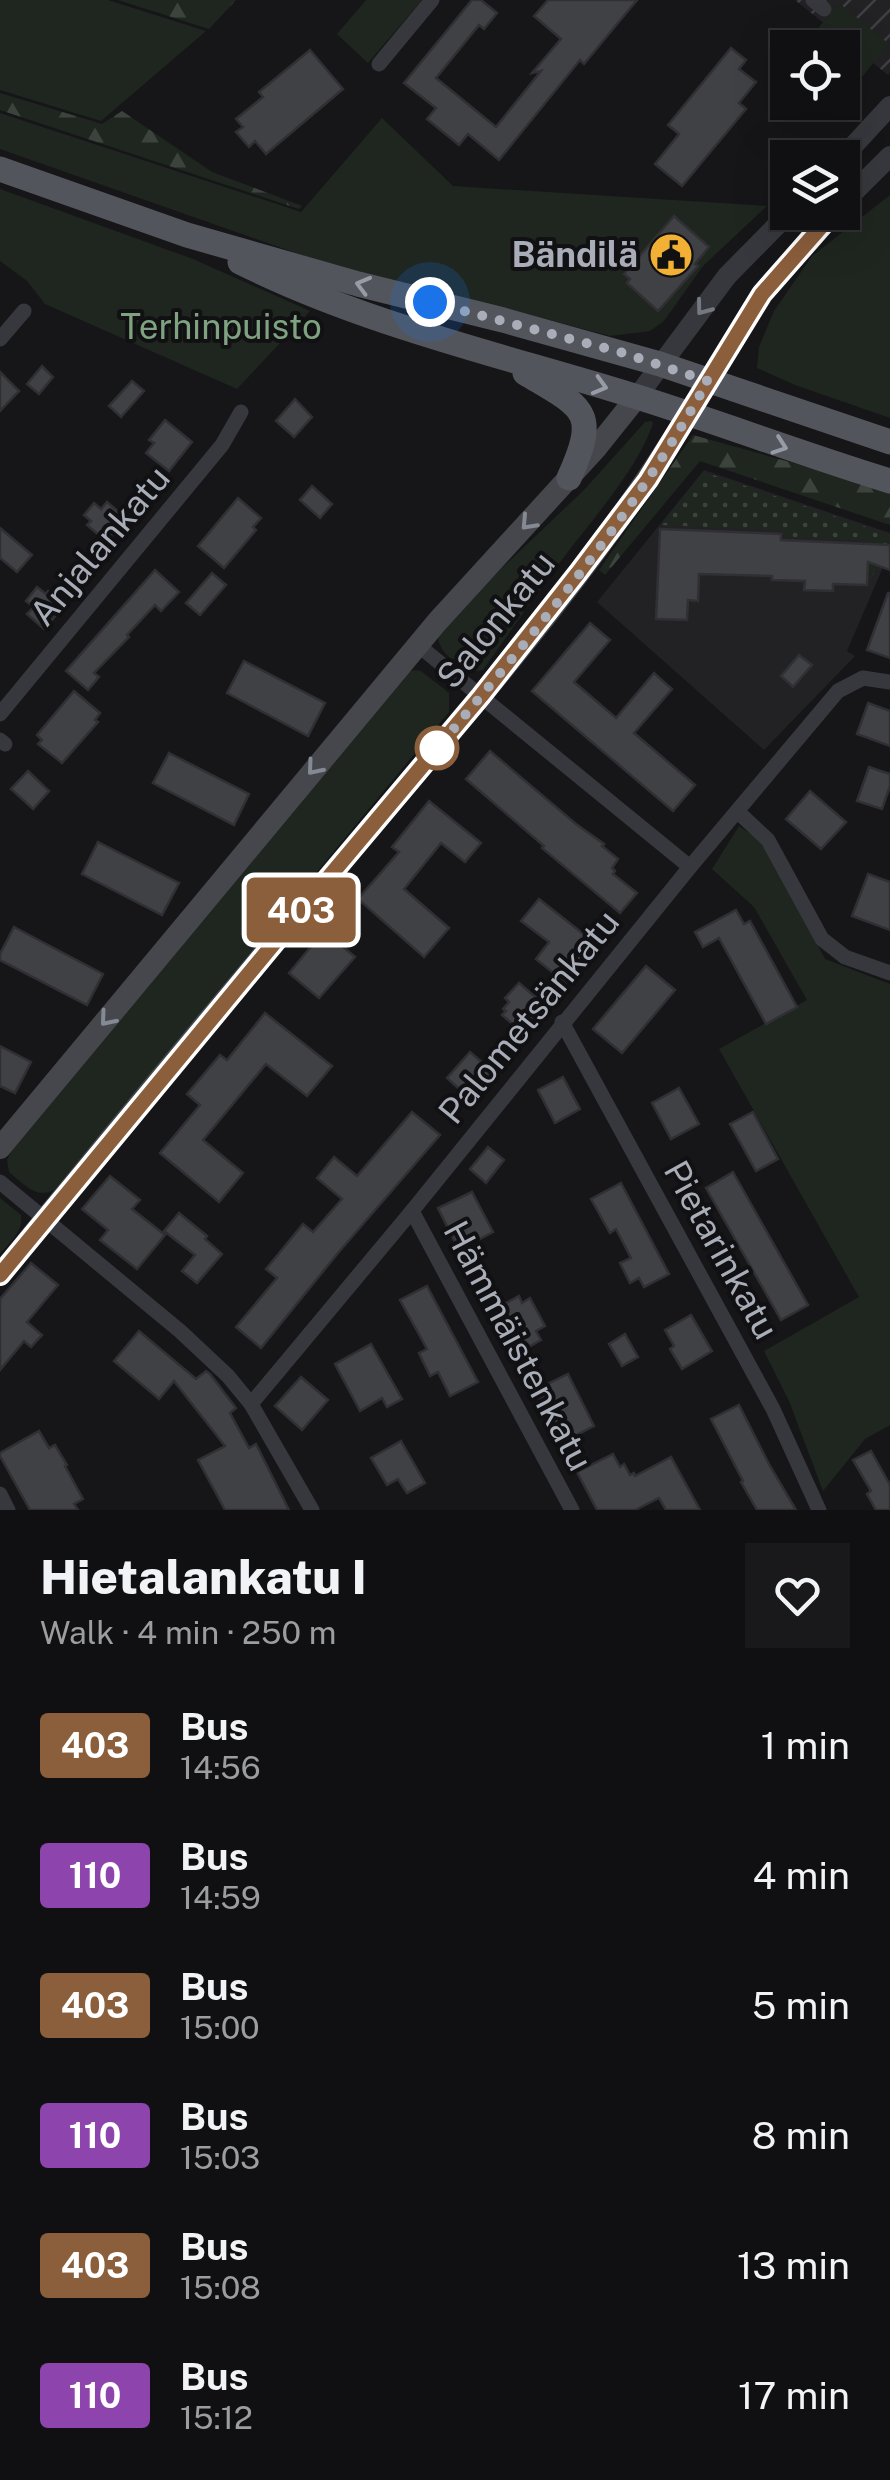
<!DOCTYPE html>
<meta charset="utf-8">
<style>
body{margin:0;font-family:"Public Sans",sans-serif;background:#19191b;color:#f1f3f6;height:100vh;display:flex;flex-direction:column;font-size:38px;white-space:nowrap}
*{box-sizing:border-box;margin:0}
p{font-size:32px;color:#9c9d9f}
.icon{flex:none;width:55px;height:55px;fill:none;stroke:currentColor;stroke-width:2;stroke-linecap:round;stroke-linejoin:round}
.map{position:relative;height:1510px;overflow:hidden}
.details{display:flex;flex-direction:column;background:#101012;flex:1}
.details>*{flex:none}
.badge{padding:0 20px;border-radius:8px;font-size:35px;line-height:65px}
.tools{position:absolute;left:770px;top:30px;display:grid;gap:20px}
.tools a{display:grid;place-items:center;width:90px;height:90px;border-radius:0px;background:#101012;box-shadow:0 10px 40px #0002,0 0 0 2px #303032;font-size:50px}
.you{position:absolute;width:50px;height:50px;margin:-25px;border:8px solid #fff;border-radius:50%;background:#1a73e8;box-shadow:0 0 0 15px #1a73e833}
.map>.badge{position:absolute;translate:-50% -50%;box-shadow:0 0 0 5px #fff}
.round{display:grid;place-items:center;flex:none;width:105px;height:105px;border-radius:0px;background:#19191b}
.summary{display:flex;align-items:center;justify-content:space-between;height:170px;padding:0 40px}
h1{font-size:48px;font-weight:800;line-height:75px}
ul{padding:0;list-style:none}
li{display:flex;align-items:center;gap:30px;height:130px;padding:0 40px}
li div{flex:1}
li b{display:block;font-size:38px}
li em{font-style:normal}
li .badge{min-width:110px;font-weight:700;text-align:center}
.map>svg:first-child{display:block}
</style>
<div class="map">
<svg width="890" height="1510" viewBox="0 0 890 1510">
<defs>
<pattern id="industrial-furrows" width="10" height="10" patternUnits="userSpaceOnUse" patternTransform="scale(2.5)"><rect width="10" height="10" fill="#222225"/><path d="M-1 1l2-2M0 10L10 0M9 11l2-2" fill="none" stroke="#3f3f43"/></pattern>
<pattern id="grass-dots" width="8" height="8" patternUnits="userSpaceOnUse" patternTransform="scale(2.5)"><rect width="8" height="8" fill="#1e261f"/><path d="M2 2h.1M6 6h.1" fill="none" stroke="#3c433d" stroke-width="1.8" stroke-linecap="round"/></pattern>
<pattern id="forest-firs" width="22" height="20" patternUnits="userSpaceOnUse" patternTransform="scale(2.5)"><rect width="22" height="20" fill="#1e261f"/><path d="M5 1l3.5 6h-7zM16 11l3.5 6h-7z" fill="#3c433d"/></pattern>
</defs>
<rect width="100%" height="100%" fill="#161618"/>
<polygon fill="#222225" points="704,470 890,533 890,551 847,651 855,656 764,750 597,602"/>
<polygon fill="url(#industrial-furrows)" points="795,0 890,0 890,72 888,75"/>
<polygon fill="url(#grass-dots)" points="704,472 890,535 890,541 868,585 870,541 783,537 782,530 661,525"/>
<g fill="url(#forest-firs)">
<polygon points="118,0 236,0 209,29"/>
<polygon points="0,93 102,124 122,111 212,172 302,206 299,209 0,110"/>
<polygon points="693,435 890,490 890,525 700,461 605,575 599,570"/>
</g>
<g fill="#1e261f">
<polygon points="0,0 108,0 206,31 101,121 0,90"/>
<polygon points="366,0 422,0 368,63 337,34"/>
<polygon points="839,3 889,44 861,78 843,63 842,48 823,47 811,37"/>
<polygon points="0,113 301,212 382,118 453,186 767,206 703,266 664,321 650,331 610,336 504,308 381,281 293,252 0,149"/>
<polygon points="0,189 193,259 310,311 237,389 45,304 27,281 0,261"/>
<polygon points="890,195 890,418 795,385 757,368 759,347 774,311 812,256"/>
<path d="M651,421l2,2c-14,44 -61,97 -89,134 -28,37 -54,75 -81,113l-12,2c-13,-7 -32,-19 -33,-35l26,-33 120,-114 61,-68z"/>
<path d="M414,670l7,1 28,22v19l-395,478c-18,10 -31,-7 -45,-18l-2,-12 4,-8 397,-480z"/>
<polygon points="739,826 764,843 825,959 890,984 890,1425 865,1439 823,1491 789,1401 764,1351 859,1297 719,1049 807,1000 754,907 712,869"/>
<path d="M0,1198l21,17c3,16 -12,28 -21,39z"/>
</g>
<g fill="#404145" stroke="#303034" stroke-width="2.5">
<polygon points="472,0 481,0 497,13 484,29 479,25 436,78 496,127 541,71 532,73 561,39 534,16 548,0 637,0 584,64 580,60 499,160 468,134 459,145 427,119 436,108 404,83"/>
<polygon points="731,48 746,60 739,69 756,82 739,103 746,109 682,186 655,164 679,134 668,125"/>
<polygon points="310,50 343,89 266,154 255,141 249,147 236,132 243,127 236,119 263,97 259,92"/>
<polygon points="674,216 709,247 695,264 698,266 658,311 627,283 630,279 624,274"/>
<polygon points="42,366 53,377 39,394 27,384"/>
<polygon points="0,372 19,391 0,411"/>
<polygon points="132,381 144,391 121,417 109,406"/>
<polygon points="295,399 312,417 294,437 276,421"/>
<polygon points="165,420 192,442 169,471 146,453 154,443 149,440"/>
<polygon points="312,486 332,504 320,518 300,500"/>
<polygon points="238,498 261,518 253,527 256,530 224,568 198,546"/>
<polygon points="107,502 127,519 107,542 87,525 91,521 84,515 94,503 101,509"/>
<polygon points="0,528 32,555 17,572 0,558"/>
<polygon points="660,529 781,534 781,540 890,545 890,570 868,562 867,585 833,584 833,591 804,590 805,581 772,580 772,576 699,574 698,601 688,600 687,620 656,619"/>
<polygon points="155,570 179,592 161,611 155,605 127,635 129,637 94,673 99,677 88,690 66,671"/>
<polygon points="212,573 226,585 200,615 186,603"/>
<polygon points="37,587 46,594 48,591 65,605 44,629 27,614 34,607 26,601"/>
<polygon points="888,593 890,593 890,658 867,650"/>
<polygon points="590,623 610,640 574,682 616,718 654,673 672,689 634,733 695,785 673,811 532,691"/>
<polygon points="799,655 812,665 793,687 781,676"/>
<polygon points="244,661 325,703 308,736 227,693"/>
<polygon points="74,691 100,713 95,720 98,722 62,763 38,744 42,740 37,735"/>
<polygon points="868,703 890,711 890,746 857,734"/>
<polygon points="490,751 576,824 604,844 602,846 618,859 612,868 615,871 613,874 637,893 620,913 542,848 544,846 466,779"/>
<polygon points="169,753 249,794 234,825 153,783"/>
<polygon points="869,767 890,774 890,786 882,809 857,801"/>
<polygon points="28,771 49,791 33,809 11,789"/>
<polygon points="810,791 846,822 821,849 786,819"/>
<polygon points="429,801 481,843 465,862 441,843 404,889 449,928 424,957 358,899 399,852 392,847"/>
<polygon points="98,842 179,883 162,915 82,874"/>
<polygon points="868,874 890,882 890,930 852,916"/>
<polygon points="539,899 596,944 566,983 536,959 549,942 521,921"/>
<polygon points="736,910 744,924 750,921 797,1007 766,1024 719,938 703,947 695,932"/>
<polygon points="14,927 103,974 87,1005 0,960 0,954"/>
<polygon points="324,931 355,957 319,998 289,973"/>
<polygon points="646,966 675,990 622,1053 593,1029"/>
<polygon points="519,983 546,1006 523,1033 502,1015 506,1011 503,1009 509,1002 505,998"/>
<polygon points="265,1013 332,1066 307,1096 266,1064 203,1140 243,1173 219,1202 160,1153 200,1105 187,1094 220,1055 227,1060"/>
<polygon points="0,1046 31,1062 15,1093 0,1086"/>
<polygon points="470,1052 492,1071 469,1098 447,1078"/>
<polygon points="563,1077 580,1109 555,1123 538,1090"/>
<polygon points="679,1088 699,1124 671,1139 652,1103"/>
<polygon points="412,1112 440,1135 338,1253 261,1348 236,1327 277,1278 266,1269 303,1224 313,1232 342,1199 317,1178 334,1157 357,1176"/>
<polygon points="753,1112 778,1159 756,1171 730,1124"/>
<polygon points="488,1147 504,1160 486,1183 470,1169"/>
<polygon points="733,1172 808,1305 781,1320 706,1188"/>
<polygon points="110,1176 140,1200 132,1209 165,1235 137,1269 100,1240 108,1230 82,1209"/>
<polygon points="621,1183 669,1274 644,1287 639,1278 630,1283 620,1263 631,1258 616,1229 610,1233 591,1199"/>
<polygon points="472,1192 493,1232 459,1250 438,1208"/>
<polygon points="179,1213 207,1236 205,1239 222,1254 197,1283 182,1271 195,1255 164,1231"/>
<polygon points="31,1263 58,1285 27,1322 42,1335 31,1347 24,1341 0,1370 0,1299"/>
<polygon points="427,1286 478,1382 450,1396 438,1372 430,1376 419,1353 427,1349 400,1300"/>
<polygon points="519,1296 522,1303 530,1298 545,1326 536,1331 541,1340 514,1355 491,1311"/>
<polygon points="691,1315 712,1351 682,1369 670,1349 674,1346 665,1330"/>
<polygon points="139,1331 196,1379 206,1371 210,1374 236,1408 230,1413 249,1448 256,1444 289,1510 225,1510 198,1460 225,1446 174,1381 159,1399 114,1361"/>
<polygon points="625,1334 638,1357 622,1366 609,1344"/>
<polygon points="371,1344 402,1399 387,1407 382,1398 360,1411 335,1364"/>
<polygon points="568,1374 594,1426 561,1443 535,1390"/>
<polygon points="301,1377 328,1400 302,1430 275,1406"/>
<polygon points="739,1405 770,1466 796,1510 757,1510 741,1482 743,1481 711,1419"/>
<polygon points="39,1431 49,1448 55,1445 67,1465 65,1466 83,1499 74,1504 78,1510 30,1510 0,1456 0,1453"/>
<polygon points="401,1441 425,1483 407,1493 398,1479 387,1485 371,1458"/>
<polygon points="871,1451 890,1485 890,1510 876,1510 867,1494 871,1491 853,1460"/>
<polygon points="613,1454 620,1467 624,1464 630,1475 634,1473 635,1476 671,1457 700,1510 666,1510 659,1498 635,1510 597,1510 577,1472"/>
</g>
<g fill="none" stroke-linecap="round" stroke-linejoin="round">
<g stroke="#37383d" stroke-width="15">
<polyline points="813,0 824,9"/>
<polyline points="379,64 432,0"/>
<polyline points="0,339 24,311"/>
<polyline points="418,645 690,867"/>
<polyline points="0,714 222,445 241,412"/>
<polyline points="0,740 5,744"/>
<polyline points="738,812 768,840 822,939 845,957 890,973"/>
<polyline points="562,1022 773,1409 819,1510"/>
<polyline points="0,1182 180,1331 228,1376 251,1404 312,1510"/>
<polyline points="412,1211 572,1510"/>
<polyline points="251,1404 412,1211 690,867 838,691 863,678 890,682"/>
<polyline points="0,1494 8,1510"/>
</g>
<g stroke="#37383d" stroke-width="20">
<polyline points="842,158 890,106"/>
<polyline points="842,204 890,156"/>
<polyline points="637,397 727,276 790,212"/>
<polyline points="688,415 762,294 834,212"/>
</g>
<g stroke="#45474d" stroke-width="22">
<polyline points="0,1148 437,622 597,447 637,397"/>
<path d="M0,1275c119,-148 240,-294 363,-439 114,-135 233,-270 325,-421"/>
</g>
<g stroke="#53555c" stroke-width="25">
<polyline points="0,169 187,235 358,284 503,320 660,364 890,442"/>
<path d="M240,262c116,58 244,89 368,126 95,28 187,64 282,93"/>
<path d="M525,373c58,35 75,37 44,105"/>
</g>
</g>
<defs><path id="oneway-chevron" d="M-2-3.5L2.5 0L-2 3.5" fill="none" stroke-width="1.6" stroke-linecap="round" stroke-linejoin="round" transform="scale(2.5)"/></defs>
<g stroke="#979ba6">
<use href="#oneway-chevron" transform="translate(363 285) rotate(-165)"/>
<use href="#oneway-chevron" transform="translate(600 386) rotate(16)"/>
<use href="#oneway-chevron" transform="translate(780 446) rotate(19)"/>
</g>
<use stroke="#757881" href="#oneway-chevron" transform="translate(703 308) rotate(127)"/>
<g stroke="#858993">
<use href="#oneway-chevron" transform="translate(528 523) rotate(133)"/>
<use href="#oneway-chevron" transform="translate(314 768) rotate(130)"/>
<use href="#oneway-chevron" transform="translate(107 1019) rotate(130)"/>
</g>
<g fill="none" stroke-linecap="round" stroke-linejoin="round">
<defs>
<polyline id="line" points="0,1275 318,890 481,696 578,573 648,480 762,294 834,212"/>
</defs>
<use href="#line" stroke="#fff" stroke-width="22"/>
<use href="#line" stroke="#8b5e3c" stroke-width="15"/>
<path stroke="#a8adb8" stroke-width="10" stroke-dasharray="0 18" d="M430,302l190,50 88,29c-19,33 -38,66 -60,98 -63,94 -140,185 -213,272l2,-3"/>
</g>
<defs>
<symbol id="civic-disc" viewBox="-11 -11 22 22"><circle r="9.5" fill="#f2b134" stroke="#111113"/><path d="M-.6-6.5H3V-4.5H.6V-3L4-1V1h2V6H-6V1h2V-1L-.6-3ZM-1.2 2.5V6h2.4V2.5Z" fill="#111"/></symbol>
</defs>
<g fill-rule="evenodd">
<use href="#civic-disc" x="646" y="230" width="50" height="50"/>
</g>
<circle fill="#fff" stroke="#8b5e3c" stroke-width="5" cx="437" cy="748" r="20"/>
<g text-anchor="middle" stroke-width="8" stroke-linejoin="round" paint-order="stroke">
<g font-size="35" font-weight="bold" fill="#a8adb8" stroke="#111113" text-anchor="end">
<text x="638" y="267">Bändilä</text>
</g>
<g font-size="35" fill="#7fa381" stroke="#111113">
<text x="221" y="339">Terhinpuisto</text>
</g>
<g font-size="35" fill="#a8adb8" stroke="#111113">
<text transform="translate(100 546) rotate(-50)" y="12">Anjalankatu</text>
<text transform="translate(496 620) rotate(-51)" y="12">Salonkatu</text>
<text transform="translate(529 1017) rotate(-51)" y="12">Palometsänkatu</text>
<text transform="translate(721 1250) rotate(61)" y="12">Pietarinkatu</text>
<text transform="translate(518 1346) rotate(62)" y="12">Hämmäistenkatu</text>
</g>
</g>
</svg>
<div class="tools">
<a><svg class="icon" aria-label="locate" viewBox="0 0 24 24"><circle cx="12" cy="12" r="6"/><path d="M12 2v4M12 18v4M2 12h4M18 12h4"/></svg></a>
<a><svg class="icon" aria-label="layers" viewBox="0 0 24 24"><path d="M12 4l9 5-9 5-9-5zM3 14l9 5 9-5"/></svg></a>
</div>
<div class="you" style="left:430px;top:302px"></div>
<b class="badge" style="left:301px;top:910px;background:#8b5e3c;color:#fff">403</b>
</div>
<section class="details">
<div class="summary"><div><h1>Hietalankatu I</h1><p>Walk · 4 min · 250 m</p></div><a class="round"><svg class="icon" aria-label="heart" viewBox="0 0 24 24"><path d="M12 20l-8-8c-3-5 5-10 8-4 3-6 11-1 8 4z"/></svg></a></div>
<ul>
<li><span class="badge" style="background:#8b5e3c;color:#fff">403</span><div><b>Bus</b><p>14:56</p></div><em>1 min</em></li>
<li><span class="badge" style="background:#8e44ad;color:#fff">110</span><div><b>Bus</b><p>14:59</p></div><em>4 min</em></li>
<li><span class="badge" style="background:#8b5e3c;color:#fff">403</span><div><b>Bus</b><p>15:00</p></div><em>5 min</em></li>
<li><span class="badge" style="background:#8e44ad;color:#fff">110</span><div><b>Bus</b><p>15:03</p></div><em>8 min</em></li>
<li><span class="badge" style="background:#8b5e3c;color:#fff">403</span><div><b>Bus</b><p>15:08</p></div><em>13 min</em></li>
<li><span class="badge" style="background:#8e44ad;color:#fff">110</span><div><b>Bus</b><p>15:12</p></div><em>17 min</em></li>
</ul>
</section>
